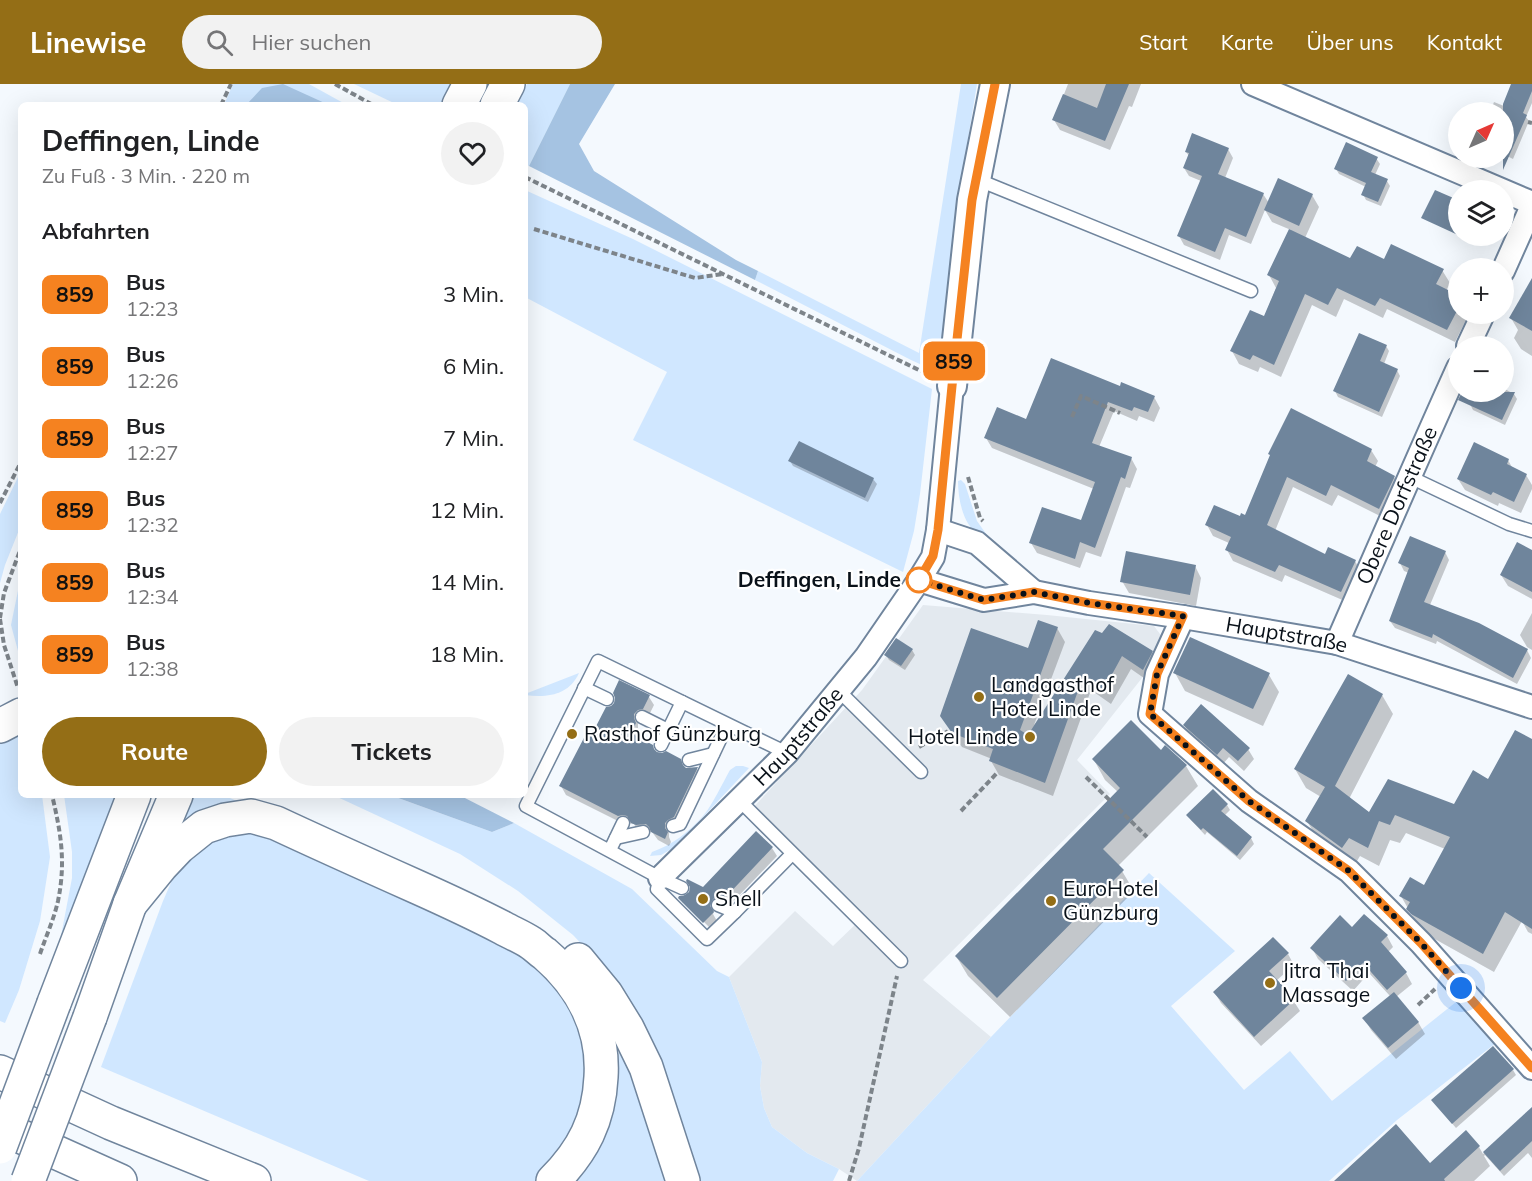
<!DOCTYPE html>
<html lang="de">
<meta charset="utf-8">
<style>
body{margin:0;font-family:Mulish,sans-serif;background:#f2f2f2;color:#202124;height:100vh;display:flex;flex-direction:column;font-size:22px;white-space:nowrap}
*{box-sizing:border-box;margin:0}
p{font-size:20px;color:#757577}
.icon{flex:none;width:33px;height:33px;fill:none;stroke:currentColor;stroke-width:2;stroke-linecap:round;stroke-linejoin:round}
.map{position:relative;flex:1;overflow:hidden}
.panel{position:absolute;left:18px;top:18px;width:510px;height:696px;display:flex;flex-direction:column;background:#fff;border-radius:9px;box-shadow:0 6px 24px #0002}
.panel>*{flex:none}
.badge{padding:0 12px;border-radius:9px;font-size:21px;line-height:39px}
.needle{width:39px;rotate:45deg}
.buttons{position:absolute;left:1448px;top:18px;display:grid;gap:12px}
.buttons a{display:grid;place-items:center;width:66px;height:66px;border-radius:50%;background:#fff;box-shadow:0 6px 24px #0002;font-size:30px}
.you{position:absolute;width:30px;height:30px;margin:-15px;border:4px solid #fff;border-radius:50%;background:#1a73e8;box-shadow:0 0 0 9px #1a73e833}
.map>.badge{position:absolute;translate:-50% -50%;box-shadow:0 0 0 3px #fff}
h2{padding:0 24px;font-size:22px;line-height:54px}
.round{display:grid;place-items:center;flex:none;width:63px;height:63px;border-radius:32px;background:#f2f2f2}
.headline{display:flex;align-items:center;justify-content:space-between;height:102px;padding:0 24px}
h1{font-size:28px;font-weight:700;line-height:45px}
.button{display:flex;gap:12px;margin-top:auto;padding:12px 24px}
.button a{flex:1;height:69px;border-radius:36px;background:#946e16;color:#fff;font-size:24px;font-weight:700;line-height:69px;text-align:center}
.button a+a{background:#f2f2f2;color:#202124}
ul{padding:0;list-style:none}
li{display:flex;align-items:center;gap:18px;height:72px;padding:0 24px}
li div{flex:1}
li b{display:block;font-size:22px}
li em{font-style:normal}
li .badge{min-width:66px;font-weight:700;text-align:center}
header{display:flex;align-items:center;gap:36px;box-sizing:border-box;height:84px;padding:0 30px;background:#946e16;color:#fff}
header strong{font-size:28px}
nav{display:flex;gap:33px;margin-inline-start:auto;font-size:21px}
.search{width:420px;height:54px;background:#f2f2f2;display:flex;align-items:center;gap:15px;box-sizing:border-box;padding:0 21px;border-radius:33px;color:#757577;font-size:22px}
.map>svg:first-child{display:block}
</style>
<header>
<strong>Linewise</strong>
<div class="search"><svg class="icon" aria-label="search" viewBox="0 0 24 24"><circle cx="10" cy="10" r="6"/><path d="M15 15l6 6"/></svg>Hier suchen</div>
<nav><a>Start</a><a>Karte</a><a>Über uns</a><a>Kontakt</a></nav>
</header>
<div class="map">
<svg width="1532" height="1097" viewBox="0 0 1532 1097">
<rect width="100%" height="100%" fill="#f4f9fe"/>
<polygon fill="#e3e9ef" points="923,521 1047,531 1154,542 1163,554 1142,594 1077,676 1110,710 923,896 991,953 857,1097 839,1085 807,1069 772,1043 764,1024 760,1002 762,978 729,893 795,827 833,862 860,836 910,884 751,726 862,606"/>
<g fill="#d0e7ff">
<polygon points="233,0 309,0 347,21 224,21"/>
<polygon points="354,0 456,0 445,21 398,21"/>
<polygon points="527,0 570,0 529,82 525,80 525,21 515,21"/>
<polygon points="961,0 977,0 963,86 944,239 938,273 922,281 911,276 755,196 758,187 919,269"/>
<polygon points="525,106 633,155 932,305 920,410 914,447 903,488 633,356 667,288 525,213"/>
<polygon points="21,387 21,441 5,481 0,499 0,430"/>
<path d="M961,396l4,4 12,37 12,17 -6,3c-4,-5 -10,-10 -14,-16 -8,-12 -11,-30 -11,-44z"/>
<polygon points="21,492 21,578 11,541"/>
<path d="M579,589c-10,22 -31,25 -54,22v-1z"/>
<polygon points="21,648 21,711 42,711 50,773 40,837 19,906 5,939 0,937 0,657"/>
<path d="M736,682h7l6,2 -74,79 -14,8 -11,1 2,-4c20,-7 37,-20 51,-36 10,-12 19,-32 27,-46z"/>
<polygon points="64,711 120,711 61,852 72,794 72,768"/>
<polygon points="189,711 223,711 244,720 177,745"/>
<polygon points="333,711 390,711 492,748 514,739 632,805 717,887 729,893 762,978 760,1002 764,1024 772,1043 807,1069 839,1085 833,1097 697,1097 668,995 647,948 619,900 573,851 518,807 460,770"/>
<polygon points="243,747 263,749 516,863 554,895 584,948 586,1015 553,1084 537,1097 369,1097 101,983 163,817 179,780 200,759"/>
<polygon points="1149,789 1235,867 1171,922 1244,1006 1290,967 1332,1017 1456,918 1496,959 1397,1036 1329,1097 857,1097 991,953"/>
<polygon points="619,965 640,1009 668,1097 575,1097 586,1085 599,1066 612,1033 617,1014"/>
</g>
<g fill="#a5c3e2">
<polygon points="283,0 329,21 246,21 262,4"/>
<polygon points="570,0 615,0 579,60 594,87 736,176 758,187 755,196 529,82"/>
<polygon points="390,711 459,711 514,739 492,748"/>
</g>
<g fill="#0003">
<polygon points="1068,0 1141,0 1132,23 1129,22 1110,66 1060,46 1054,36"/>
<polygon points="1512,0 1532,0 1532,19 1526,33 1529,37 1513,75 1503,70 1503,28 1490,28 1494,18 1504,22"/>
<polygon points="1228,65 1233,74 1225,94 1263,110 1269,119 1312,111 1319,123 1305,154 1351,176 1384,177 1442,186 1450,199 1446,207 1458,213 1458,230 1469,230 1455,258 1387,225 1383,234 1344,215 1336,233 1312,221 1281,293 1260,283 1258,288 1239,280 1232,267 1264,234 1276,204 1269,191 1291,146 1272,138 1265,126 1251,160 1229,151 1220,176 1184,161 1179,152 1201,97 1189,92 1184,84 1189,72 1186,68"/>
<polygon points="1376,74 1380,80 1375,91 1387,97 1390,102 1381,122 1366,116 1363,110 1366,103 1339,90 1336,85"/>
<polygon points="1532,201 1532,272 1521,265 1514,254 1518,246 1511,234"/>
<polygon points="1386,262 1389,267 1384,280 1397,286 1400,292 1382,333 1338,313 1335,307"/>
<polygon points="1121,304 1154,313 1160,324 1154,338 1139,332 1137,337 1114,327 1099,363 1131,374 1137,385 1130,404 1126,403 1101,473 1086,468 1080,484 1037,469 1031,459 1082,438 1094,405 992,364 986,354 1027,337"/>
<polygon points="1503,304 1514,310 1517,315 1505,341 1473,326 1470,320 1476,308 1503,308"/>
<polygon points="1371,366 1378,377 1375,383 1394,393 1401,404 1386,435 1338,411 1332,422 1293,403 1275,447 1326,472 1355,477 1361,488 1347,518 1285,491 1282,498 1233,477 1227,466 1229,459 1213,452 1207,441 1246,433 1271,371"/>
<polygon points="1508,376 1513,385 1526,391 1532,401 1532,405 1521,429 1499,419 1498,422 1465,406 1458,395"/>
<polygon points="790,377 873,395 877,400 868,418 793,382"/>
<polygon points="1445,468 1449,476 1430,521 1527,566 1531,574 1517,600 1437,557 1436,560 1395,544 1390,537 1409,489 1404,487 1400,479"/>
<polygon points="1532,468 1532,515 1508,502 1501,491"/>
<polygon points="1195,482 1201,494 1196,522 1129,509 1122,497"/>
<polygon points="1532,529 1532,566 1527,563 1520,551"/>
<polygon points="1057,544 1065,558 1034,641 1103,551 1152,568 1160,582 1151,599 1131,585 1111,620 1091,606 1053,712 999,691 991,677 992,675 962,663 950,646 1029,566"/>
<polygon points="912,566 915,571 905,586 889,576 886,571"/>
<polygon points="1175,589 1269,591 1279,608 1263,642 1185,607"/>
<polygon points="1382,611 1393,630 1349,715 1370,730 1455,722 1489,697 1532,657 1532,850 1528,848 1522,837 1494,888 1424,849 1419,844 1401,812 1424,803 1445,765 1406,749 1400,759 1390,756 1379,782 1360,772 1354,782 1318,756 1307,737 1321,713 1306,704 1295,685"/>
<polygon points="649,613 654,621 648,633 643,634 638,639 638,644 640,648 637,654 656,669 685,685 697,685 702,693 669,748 669,753 671,758 669,762 658,756 652,748 642,749 638,747 634,740 628,739 624,740 566,711 561,702 593,652"/>
<polygon points="1184,641 1248,665 1254,675 1244,687 1229,673 1223,680 1190,651"/>
<polygon points="1161,668 1186,682 1198,702 1118,782 1122,787 1134,807 1010,933 968,892 956,872 1118,708 1105,696 1094,676"/>
<polygon points="1227,721 1230,726 1224,732 1251,754 1254,760 1240,776 1207,748 1205,751 1191,736 1188,731"/>
<polygon points="756,749 772,764 777,772 729,822 716,823 713,830 717,837 708,846 709,843 685,819 683,819 680,814 684,814 691,809 691,804 703,805"/>
<polygon points="1352,845 1387,852 1393,863 1388,868 1406,889 1412,900 1396,913 1418,938 1425,950 1396,975 1371,946 1364,934 1390,912 1369,889 1353,907 1318,875 1312,864"/>
<polygon points="1288,870 1294,881 1276,897 1293,916 1300,927 1261,962 1221,919 1215,909"/>
<polygon points="1513,986 1516,991 1456,1044 1433,1017"/>
<polygon points="1532,1024 1532,1074 1528,1069 1504,1092 1485,1071 1484,1072 1490,1082 1474,1097 1336,1097 1430,1081 1479,1063 1483,1070"/>
</g>
<g fill="#6f859c">
<polygon points="1106,0 1129,0 1105,57 1052,36 1063,10 1097,24"/>
<polygon points="1511,0 1532,0 1532,7 1523,29 1527,31 1503,86 1503,20"/>
<polygon points="1192,49 1229,64 1218,90 1264,109 1246,153 1225,144 1215,168 1177,152 1202,92 1183,84 1189,69 1185,68"/>
<polygon points="1346,58 1378,73 1371,88 1388,95 1378,118 1361,111 1366,99 1334,85"/>
<polygon points="1278,94 1313,110 1299,142 1264,126"/>
<polygon points="1435,106 1458,116 1458,151 1421,134"/>
<polygon points="1289,145 1350,174 1357,162 1384,175 1391,160 1444,185 1436,200 1458,211 1458,225 1447,246 1380,214 1375,222 1337,204 1328,221 1305,210 1274,281 1253,271 1250,276 1230,267 1250,226 1264,232 1279,197 1267,191"/>
<polygon points="1532,194 1532,247 1509,234"/>
<polygon points="1359,249 1387,261 1380,277 1398,285 1379,328 1333,307"/>
<polygon points="1051,274 1120,302 1121,298 1155,312 1148,328 1134,323 1132,327 1108,318 1092,359 1132,373 1125,395 1121,393 1095,464 1080,458 1075,475 1029,459 1042,423 1081,436 1095,398 984,354 997,323 1026,335"/>
<polygon points="1462,308 1515,308 1502,336 1458,316"/>
<polygon points="1291,324 1372,365 1367,377 1395,392 1379,425 1331,401 1326,412 1287,393 1267,441 1325,470 1328,463 1356,476 1341,508 1279,481 1275,488 1225,466 1231,453 1205,441 1214,421 1240,432 1241,429 1245,431 1270,371 1268,370"/>
<polygon points="799,357 874,394 865,414 788,377"/>
<polygon points="1474,358 1509,375 1507,380 1527,390 1514,418 1493,408 1491,411 1457,395"/>
<polygon points="1410,452 1446,467 1424,518 1479,539 1528,565 1513,594 1433,550 1432,554 1389,537 1409,484 1398,479"/>
<polygon points="1517,458 1532,466 1532,508 1500,491"/>
<polygon points="1126,467 1196,481 1190,511 1120,498"/>
<polygon points="1038,536 1058,543 1020,646 1028,651 1095,546 1102,549 1109,540 1153,567 1143,586 1122,572 1103,607 1083,593 1045,699 989,677 993,665 952,649 940,632 971,544 1028,564"/>
<polygon points="1190,553 1270,589 1253,625 1173,589"/>
<polygon points="896,554 913,565 901,582 884,571"/>
<polygon points="1348,590 1383,610 1335,702 1369,728 1388,695 1454,720 1473,686 1488,695 1515,646 1532,655 1532,845 1505,828 1483,870 1411,830 1406,825 1410,818 1399,812 1410,793 1424,801 1450,753 1395,731 1390,741 1379,737 1368,764 1349,754 1342,764 1305,737 1325,703 1294,685"/>
<polygon points="619,596 650,611 643,625 638,626 634,630 634,634 636,639 631,649 653,661 654,665 657,668 662,669 666,667 681,675 683,681 686,684 698,683 674,733 668,736 665,739 665,744 668,748 665,755 651,748 649,743 646,740 636,741 631,739 627,732 623,731 618,732 559,702 587,648 592,650 606,623 611,622 614,619 615,614 613,609"/>
<polygon points="1201,620 1250,664 1238,677 1223,664 1217,671 1183,641"/>
<polygon points="1131,636 1161,666 1165,661 1187,681 1103,765 1124,786 997,914 955,872 1120,704 1092,675"/>
<polygon points="1213,705 1228,720 1221,727 1252,753 1237,772 1203,744 1201,746 1186,731"/>
<polygon points="756,747 773,763 724,815 717,813 713,815 710,822 714,828 703,839 678,814 679,812 683,812 689,808 690,803 686,797 687,795 703,803"/>
<polygon points="1364,830 1388,851 1381,858 1407,888 1387,906 1363,879 1346,897 1310,864 1340,831 1352,843"/>
<polygon points="1273,853 1289,869 1269,887 1295,915 1254,953 1213,908"/>
<polygon points="1394,908 1419,938 1388,964 1362,934"/>
<polygon points="1493,962 1514,985 1452,1040 1431,1016"/>
<polygon points="1532,1023 1532,1057 1500,1087 1483,1068"/>
<polygon points="1396,1040 1430,1079 1466,1046 1480,1062 1444,1095 1445,1097 1334,1097"/>
</g>
<g fill="none" stroke-linecap="round" stroke-linejoin="round">
<defs>
<g id="service">
<polyline points="976,95 1251,207"/>
<polyline points="1410,393 1509,440 1532,447"/>
<polyline points="584,604 607,615"/>
<polyline points="838,606 921,688"/>
<polyline points="642,633 668,646"/>
<polyline points="661,661 682,618"/>
<polyline points="689,676 713,670"/>
<polyline points="739,716 901,877"/>
<polyline points="673,742 680,740 727,641"/>
<polyline points="616,754 643,748"/>
<polyline points="610,766 623,739"/>
<polyline points="660,794 657,805 707,855 735,828"/>
<polyline points="682,804 660,794 526,722 598,577 787,669"/>
<polyline points="718,821 735,828 792,770"/>
</g>
<g id="minor">
<polyline points="1253,0 1532,119"/>
<polyline points="1503,187 1532,122"/>
<polyline points="1468,262 1483,230"/>
<polyline points="938,446 977,459 1034,508"/>
<path id="s1" d="M919,496l65,20 50,-8 55,11 94,14 154,26 195,64"/>
<polyline points="1183,533 1157,590 1150,630 1249,717 1349,787 1421,859 1532,984"/>
<path id="s2" d="M1337,559c40,-92 80,-184 121,-275"/>
<path id="s3" d="M660,794l127,-125 79,-96 53,-77 14,-23 5,-27 14,-144"/>
</g>
<polyline id="tertiary" points="952,302 972,116 995,0"/>
<g id="primary">
<polyline points="459,21 470,0"/>
<polyline points="497,21 508,0"/>
<polyline points="54,919 134,711"/>
<polyline points="90,933 130,820 176,711"/>
</g>
<g id="motorway">
<polyline points="0,642 21,631"/>
<path d="M130,820l31,-38 18,-19 25,-20 21,-7 26,-4 25,7c47,22 94,43 141,64 29,13 57,26 86,41 9,5 19,9 28,15 5,3 9,8 14,11 37,32 59,74 56,123 -2,43 -18,74 -48,104"/>
<polyline points="578,876 606,910 627,944 646,983 683,1097"/>
<polyline points="0,988 111,1039 254,1097"/>
<polyline points="0,1043 120,1097"/>
</g>
</defs>
<use href="#service" stroke="#70859d" stroke-width="15"/>
<use href="#minor" stroke="#70859d" stroke-width="26"/>
<use href="#tertiary" stroke="#70859d" stroke-width="32"/>
<use href="#primary" stroke="#70859d" stroke-width="36"/>
<use href="#motorway" stroke="#70859d" stroke-width="36"/>
<g stroke="#7d848a" stroke-width="4" stroke-dasharray="6 3" stroke-linecap="butt">
<polyline points="335,0 373,21"/>
<polyline points="221,21 231,0"/>
<polyline points="1528,38 1532,39"/>
<polyline points="525,93 929,291"/>
<polyline points="534,145 695,194 723,190"/>
<polyline points="1072,333 1081,312 1120,329"/>
<polyline points="968,393 980,434 983,437"/>
<polyline points="0,419 21,378"/>
<polyline points="0,534 4,509 21,464"/>
<polyline points="0,535 4,561 18,604"/>
<polyline points="919,663 950,646"/>
<polyline points="1086,693 1147,753"/>
<polyline points="961,727 997,689"/>
<path d="M40,870c6,-18 14,-35 18,-53 8,-39 3,-68 -6,-106"/>
<polyline points="1418,921 1435,905"/>
<polyline points="849,1097 859,1064 897,892"/>
</g>
<use href="#service" stroke="#fff" stroke-width="12"/>
<use href="#minor" stroke="#fff" stroke-width="22"/>
<use href="#tertiary" stroke="#fff" stroke-width="28"/>
<use href="#primary" stroke="#fff" stroke-width="33"/>
<use href="#motorway" stroke="#fff" stroke-width="33"/>
<defs>
<g id="primary-bridge">
<polyline points="0,1063 54,919"/>
<polyline points="28,1097 90,933"/>
</g>
</defs>
<use href="#primary-bridge" stroke="#70859d" stroke-width="36" stroke-linecap="butt"/>
<use href="#primary-bridge" stroke="#fff" stroke-width="33"/>
</g>
<g fill="none" stroke-linecap="round" stroke-linejoin="round">
<defs>
<polyline id="line" points="995,0 972,116 952,302 938,446 933,472 919,496 984,516 1034,508 1089,519 1183,532 1157,590 1150,630 1249,717 1349,787 1421,859 1532,984"/>
</defs>
<use href="#line" stroke="#fff" stroke-width="14"/>
<use href="#line" stroke="#f58220" stroke-width="9"/>
<polyline stroke="#091119" stroke-width="6" stroke-dasharray="0 10.8" points="919,496 984,516 1034,508 1089,519 1183,532 1157,590 1150,630 1249,717 1349,787 1421,859 1461,904"/>
</g>
<circle fill="#fff" stroke="#f58220" stroke-width="3" cx="919" cy="496" r="12"/>
<g fill="#946e16" stroke="#fff" stroke-width="2">
<circle cx="979" cy="613" r="6"/>
<circle cx="572" cy="650" r="6"/>
<circle cx="1030" cy="653" r="6"/>
<circle cx="703" cy="815" r="6"/>
<circle cx="1051" cy="817" r="6"/>
<circle cx="1270" cy="899" r="6"/>
</g>
<g text-anchor="middle" stroke-width="4.5" stroke-linejoin="round" paint-order="stroke">
<g font-size="21" fill="#091119" stroke="#fff">
<text dy="7" stroke="none"><textPath href="#s2" startOffset="150">Obere Dorfstraße</textPath></text>
<text dy="7" stroke="none"><textPath href="#s1" startOffset="375">Hauptstraße</textPath></text>
<text dy="7" stroke="none"><textPath href="#s3" startOffset="198">Hauptstraße</textPath></text>
</g>
<g font-size="21" font-weight="bold" fill="#091119" stroke="#fff" text-anchor="end">
<text x="901" y="503">Deffingen, Linde</text>
</g>
<g font-size="21" fill="#091119" stroke="#fff" text-anchor="start">
<text x="991" y="608">Landgasthof<tspan x="991" dy="24">Hotel Linde</tspan></text>
<text x="584" y="657">Rasthof Günzburg</text>
<text x="1018" y="660" text-anchor="end">Hotel Linde</text>
<text x="1063" y="812">EuroHotel<tspan x="1063" dy="24">Günzburg</tspan></text>
<text x="715" y="822">Shell</text>
<text x="1282" y="894">Jitra Thai<tspan x="1282" dy="24">Massage</tspan></text>
</g>
</g>
</svg>
<div class="buttons">
<a><svg class="needle" viewBox="-14 -14 28 28"><path d="M0-13l5 13h-10z" fill="#e53935"/><path d="M0 13l5-13h-10z" fill="#757577"/></svg></a>
<a><svg class="icon" aria-label="layers" viewBox="0 0 24 24"><path d="M12 4l9 5-9 5-9-5zM3 14l9 5 9-5"/></svg></a>
<a>+</a>
<a>−</a>
</div>
<div class="you" style="left:1461px;top:904px"></div>
<b class="badge" style="left:954px;top:277px;background:#f58220;color:#111">859</b>
<section class="panel">
<div class="headline"><div><h1>Deffingen, Linde</h1><p>Zu Fuß · 3 Min. · 220 m</p></div><a class="round"><svg class="icon" aria-label="heart" viewBox="0 0 24 24"><path d="M12 20l-8-8c-3-5 5-10 8-4 3-6 11-1 8 4z"/></svg></a></div>
<h2>Abfahrten</h2>
<ul>
<li><span class="badge" style="background:#f58220;color:#111">859</span><div><b>Bus</b><p>12:23</p></div><em>3 Min.</em></li>
<li><span class="badge" style="background:#f58220;color:#111">859</span><div><b>Bus</b><p>12:26</p></div><em>6 Min.</em></li>
<li><span class="badge" style="background:#f58220;color:#111">859</span><div><b>Bus</b><p>12:27</p></div><em>7 Min.</em></li>
<li><span class="badge" style="background:#f58220;color:#111">859</span><div><b>Bus</b><p>12:32</p></div><em>12 Min.</em></li>
<li><span class="badge" style="background:#f58220;color:#111">859</span><div><b>Bus</b><p>12:34</p></div><em>14 Min.</em></li>
<li><span class="badge" style="background:#f58220;color:#111">859</span><div><b>Bus</b><p>12:38</p></div><em>18 Min.</em></li>
</ul>
<div class="button"><a>Route</a><a>Tickets</a></div>
</section>
</div>
